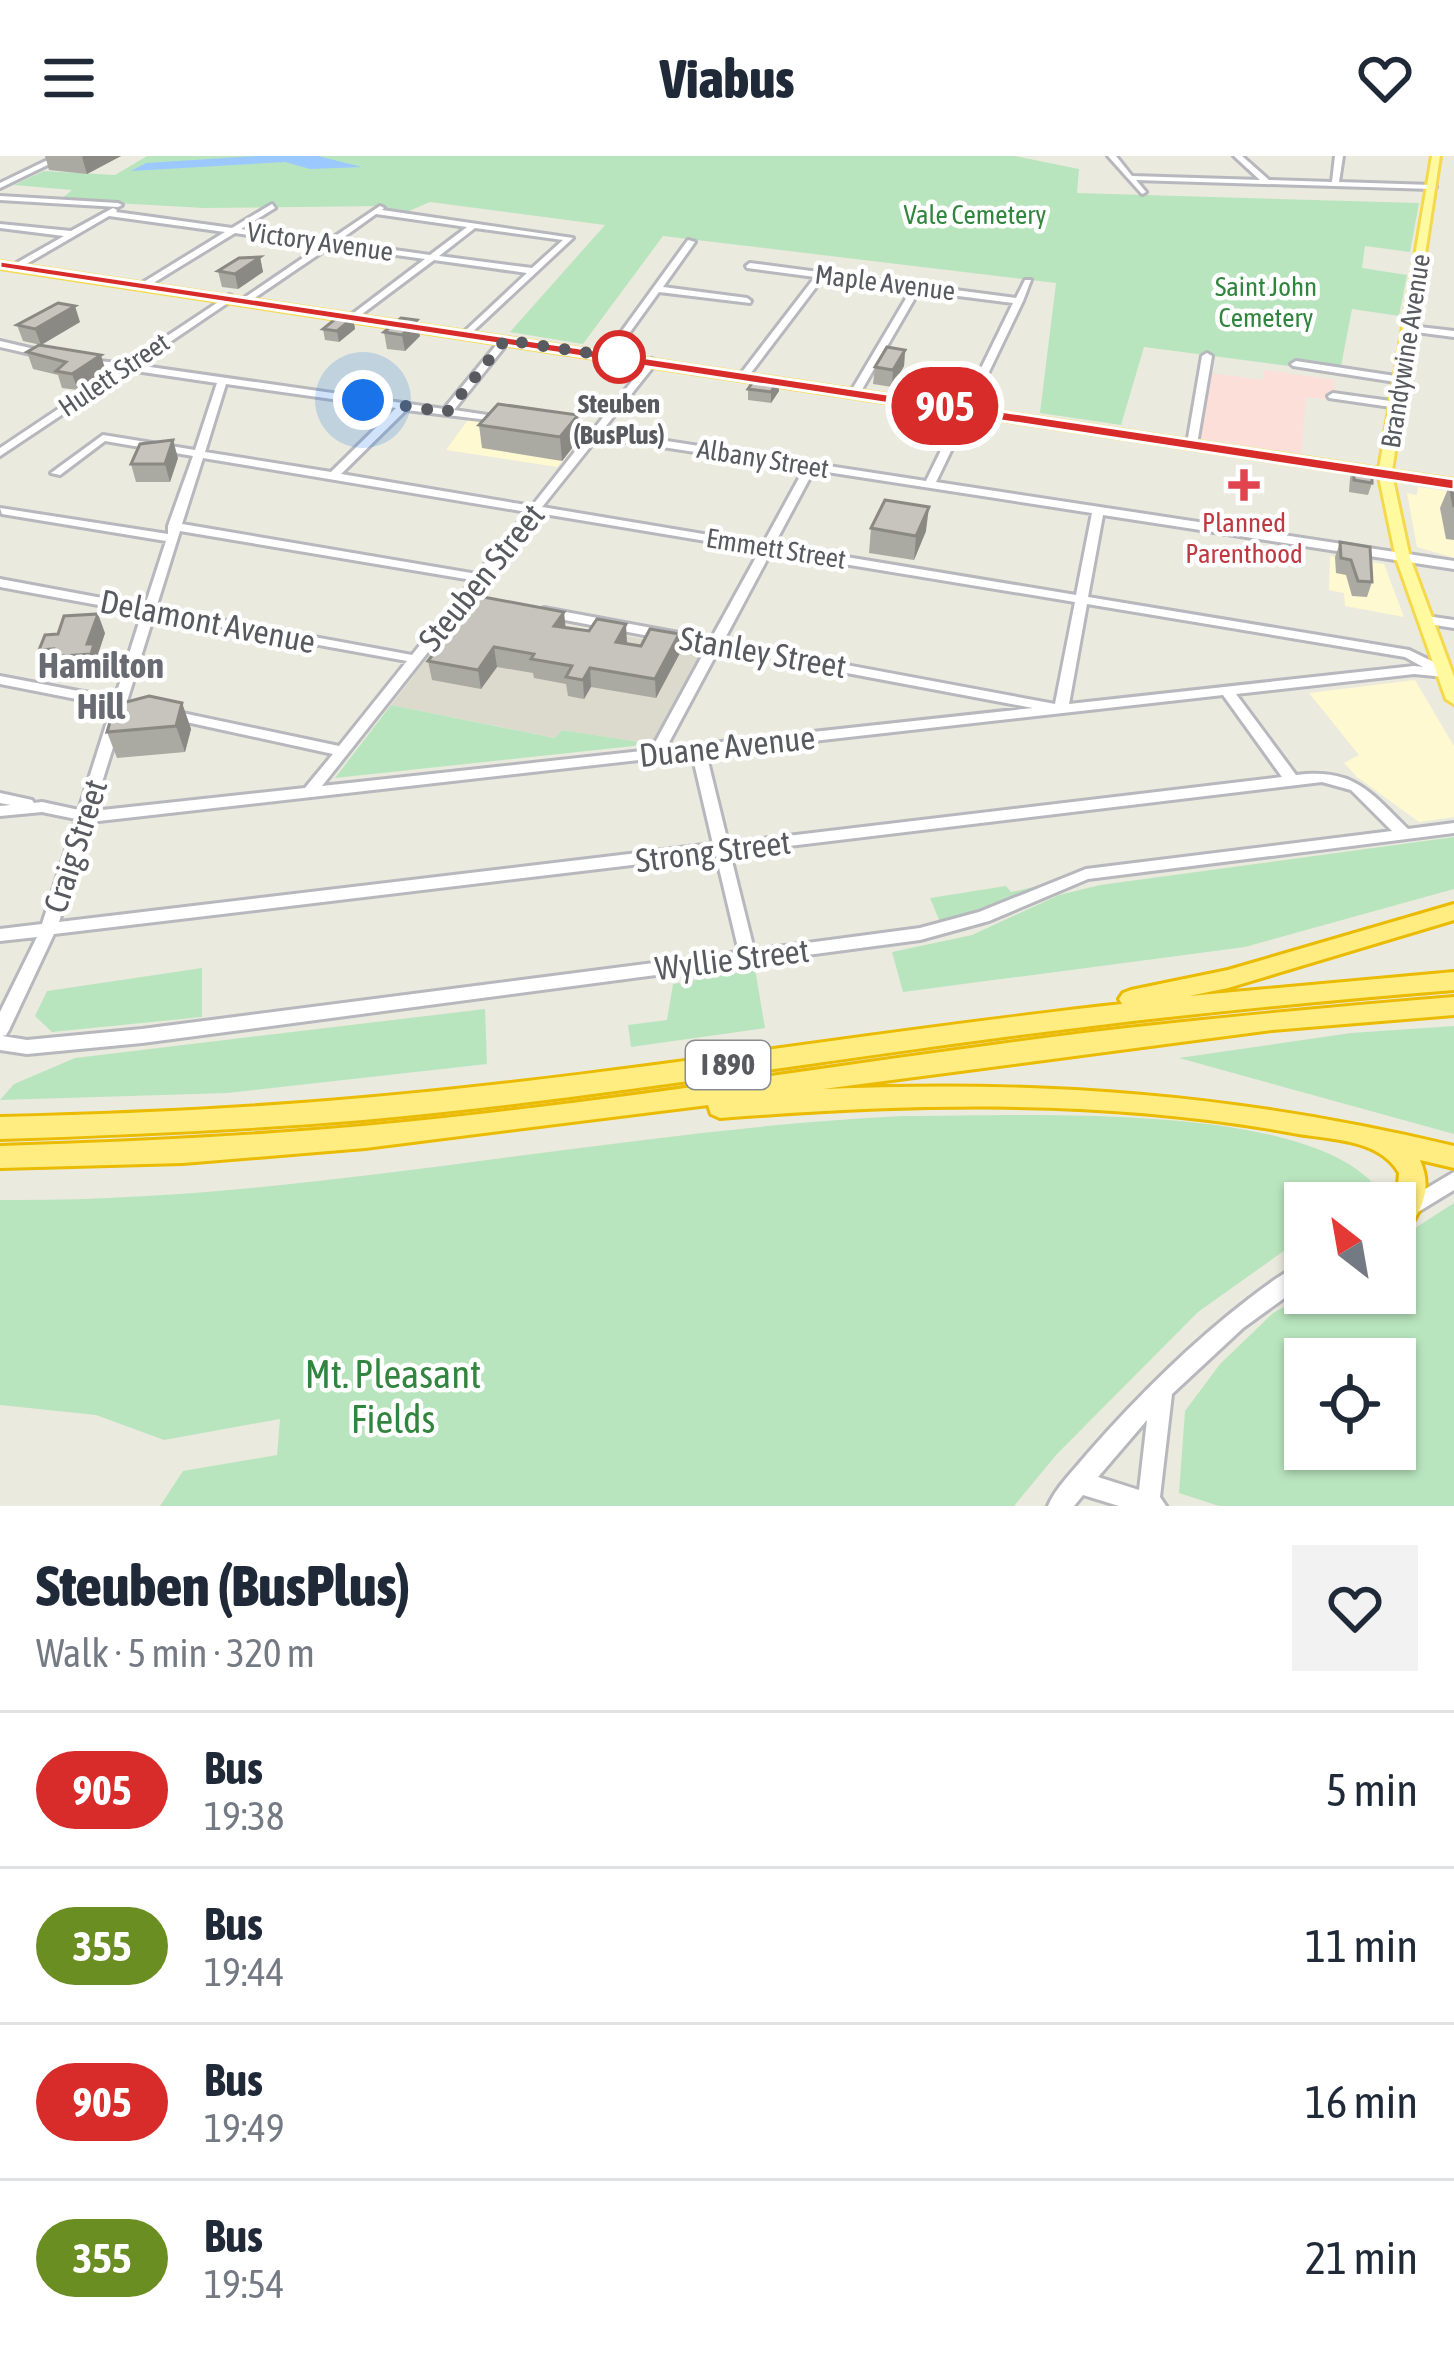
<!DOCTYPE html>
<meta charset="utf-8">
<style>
body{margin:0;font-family:"Asap Condensed",sans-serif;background:#f2f2f3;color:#1f2937;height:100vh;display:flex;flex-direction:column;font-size:45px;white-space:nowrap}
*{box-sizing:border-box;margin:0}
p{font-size:39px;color:#747a83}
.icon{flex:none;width:66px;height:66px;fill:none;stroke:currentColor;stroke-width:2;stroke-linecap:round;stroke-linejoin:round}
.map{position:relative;height:1350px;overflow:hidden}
.drawer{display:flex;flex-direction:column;background:#fff;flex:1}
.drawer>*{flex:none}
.badge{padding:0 24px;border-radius:39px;font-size:42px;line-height:78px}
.needle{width:78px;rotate:329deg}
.tools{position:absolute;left:1284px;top:1026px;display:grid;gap:24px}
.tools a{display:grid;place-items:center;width:132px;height:132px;border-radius:0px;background:#fff;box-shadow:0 3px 9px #0004;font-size:60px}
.you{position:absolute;width:60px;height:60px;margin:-30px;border:9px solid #fff;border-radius:50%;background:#1a73e8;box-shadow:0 0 0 18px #1a73e833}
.map>.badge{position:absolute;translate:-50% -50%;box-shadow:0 0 0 6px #fff}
.round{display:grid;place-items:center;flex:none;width:126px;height:126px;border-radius:0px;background:#f2f2f3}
.overview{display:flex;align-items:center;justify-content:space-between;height:204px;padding:0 36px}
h1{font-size:57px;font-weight:800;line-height:90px}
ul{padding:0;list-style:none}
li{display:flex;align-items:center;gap:36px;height:156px;padding:0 36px;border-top:3px solid #e0e1e3}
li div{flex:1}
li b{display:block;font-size:45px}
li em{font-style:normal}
li .badge{min-width:132px;font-weight:700;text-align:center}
header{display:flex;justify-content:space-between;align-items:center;height:156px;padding:0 36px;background:#fff;font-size:54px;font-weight:800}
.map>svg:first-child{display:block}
</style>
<header><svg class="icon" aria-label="menu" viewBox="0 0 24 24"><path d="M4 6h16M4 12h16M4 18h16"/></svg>Viabus<svg class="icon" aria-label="heart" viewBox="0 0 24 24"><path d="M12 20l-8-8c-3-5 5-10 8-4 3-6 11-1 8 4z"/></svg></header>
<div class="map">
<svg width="1454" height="1350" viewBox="0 0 1454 1350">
<rect width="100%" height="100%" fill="#ebeade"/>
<g fill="#fef9d0">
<polygon points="468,264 582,280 557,311 446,294"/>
<polygon points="1418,331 1454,336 1454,402 1417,391 1407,337 1417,339"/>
<polygon points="1330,400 1384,408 1404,461 1345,450 1344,437 1329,434"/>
<polygon points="1415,524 1454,590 1454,661 1419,666 1357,621 1344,607 1359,599 1309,537"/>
</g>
<polygon fill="#dcd9cd" points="466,452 706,494 652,588 562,574 556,582 391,549"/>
<polygon fill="#fbdfd8" points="1265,214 1335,224 1334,244 1306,241 1301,298 1196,282 1210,217 1263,224"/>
<g fill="#b9e5be" fill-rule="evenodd">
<polygon points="147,0 1015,0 1079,13 1077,37 1419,47 1410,96 1365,90 1362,112 1407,119 1399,160 1352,153 1341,210 1299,204 1297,211 1144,191 1121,269 1040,257 1056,127 663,80 583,188 510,176 605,69 430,46 402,58 381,55 387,50 204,52 60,44 72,34 14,29 44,15 115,19"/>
<polygon points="391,549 555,582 562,574 652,588 335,622"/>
<polygon points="1454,681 1454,733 1245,791 903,836 892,796 972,779 1059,739 1100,729"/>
<polygon points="1006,730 1011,736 1038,730 971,760 940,766 930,742"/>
<polygon points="202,812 202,861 52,876 35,860 47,835"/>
<polygon points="755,813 765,872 631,891 628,869 667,864 673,828"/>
<polygon points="485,853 487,908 228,937 0,944 14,928 75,902"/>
<polygon points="1454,870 1454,978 1179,902 1351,877"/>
<path d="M902,960c112,1 412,-18 479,77l-17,10h-59v33l-107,76 -141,142 -43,52h-854l23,-35 94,-16 3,-36 -116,21 -68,-25 -96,-10v-205c303,3 601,-69 902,-84z"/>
<path d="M1454,1047v303h-235l-40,-13 6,-82 35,-47 53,-51 36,-20h86v-52zM1305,1203h90v90h-90z"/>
</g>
<polygon fill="#9bc8ff" points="257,0 318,0 362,11 310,13 285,6 131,15 146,7"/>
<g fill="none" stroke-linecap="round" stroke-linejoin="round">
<defs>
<g id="minor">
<polygon points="56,0 66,0 0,32 0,27"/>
<polygon points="1108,0 1116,0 1132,20 1260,24 1234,0 1242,0 1269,24 1332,26 1335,0 1343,0 1339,26 1432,29 1436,31 1432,33 1136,24 1146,36 1142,38"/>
<polygon points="0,40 118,47 122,49 118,51 0,44"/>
<path d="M272,48l3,4 -34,21 87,12 52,-35 4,2 -2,2 191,28 -106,99 -3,-1v-4l63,-59 -93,-13 -80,60 -5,-3 2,-2 74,-56 -94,-13 -84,57 -3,-1v-4l78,-53 -87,-12 -90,55 -3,-1v-4l83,-51 -116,-16 -93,54 -3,-1v-4l51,-29 -64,-8v-4l71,7 42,-23 4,2 -1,2 116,16zM376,58l91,13 -37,28 -93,-13zM475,72l88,12 -31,28 -93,-12z"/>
<polygon points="688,84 695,86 663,131 747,142 751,145 750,147 659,136 612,201 606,201 606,197"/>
<path d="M750,107l266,35 9,-18h6l-8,21 -87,181 518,79v8l-351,-54 -15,82 321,53 41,20 2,3 -2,3 -5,1 -31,-3 -178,20 60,81c58,-7 73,16 112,54l46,-6v10l-366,46 -99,42 -69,19 -778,103 -115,11 -27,-4v-38l37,-75 -37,4v-12l42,-5 34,-105 -34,-7 -42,4v-10l11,-1 -11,-2v-10l32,7 2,3 8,-1 37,8 33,-104 -112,-22v-8l115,22 27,-85 -142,-26v-8l145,27 21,-65 -164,-27 -2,-6 168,26v-8l25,-70 -88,-15 -45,34 -9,-2 52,-38 92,15 22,-67 -88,-13 -129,86v-8l118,-79 -36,-6v-4l43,5 104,-69 3,1v4l-96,65 308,44 58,-71 8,2 -56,70 47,7 4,1v4l-99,-12 -65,64 191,32 56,-71 -32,-5v-4l37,4 56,-70 3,-1 5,3 -55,69 324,50 87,-178 -94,-12 -59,102 -5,3 -5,-3 61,-103 -88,-12 -76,100 -3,1 -5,-3 76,-99 -68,-9 -1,-2zM226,228l170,24 -65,64 -126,-20zM598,281l206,32 -41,75 -221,-37zM203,302l324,54 -50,62 -295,-50zM814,314l278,43 -16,82 -302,-50zM538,357l222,37 -49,89 -167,-31 -6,4 6,4 163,31 -56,103 -329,36zM180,375l292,49 -60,75 -256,-47zM771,396l304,50 -20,102 -332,-62zM1087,448l318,53 18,10 -9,-1 -345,38zM154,459l253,46 -68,85 -171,-36 -7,4 7,4 165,36 -28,34 -212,23 32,-102 7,-1 2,-3 -7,-4zM719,493l314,59 -367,40zM1223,539l59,82 -554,66 -22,-90zM692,598l21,90 -654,78 31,-100zM1322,626l29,8 41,41 -306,38 -107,43 -59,16 -166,22 -24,-97zM716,699l23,97 -597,77 -115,11 -25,-4 4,-1 3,-5 45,-96z"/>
<polygon points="1411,170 1454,175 1454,181 1408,175 1406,173"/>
<polygon points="0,185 47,196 49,198 44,201 0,191"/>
<polygon points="1207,197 1212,200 1197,288 1192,291 1187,288 1202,200"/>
<polygon points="1296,205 1402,221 1407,224 1402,227 1293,210 1291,208"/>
<polygon points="1333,237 1398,246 1403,249 1398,252 1329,242 1328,240"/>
<polygon points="1426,460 1454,464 1454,472 1422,467 1422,461"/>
<polygon points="1454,1016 1454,1034 1395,1070 1395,1051"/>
<path d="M1305,1107v20l-62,45 -71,66 -12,103 6,9h-47l-36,-11 -9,11h-26c8,-19 26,-36 39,-52 50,-57 103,-110 163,-156 17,-13 35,-27 55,-35zM1147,1264l-8,70 -41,-13z"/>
</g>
<polygon id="major" points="1432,0 1440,0 1392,315 1454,324 1454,332 1393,323 1410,402 1454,521 1454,548 1446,543 1396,402 1379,321 0,112 0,106 1379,313"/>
<g id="highway">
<path d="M1454,748v16l-226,68 -39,8 265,-24v18c-121,10 -241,21 -362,36 -243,29 -485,72 -729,94 -121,10 -242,15 -363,19v-22c121,-3 242,-8 363,-19 254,-22 505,-66 759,-94l-3,-5 4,-6 8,-3 97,-20z"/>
<path d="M1454,841v18l-182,15 -449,59c222,-9 414,5 631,57v22l-34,-8c10,23 6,39 -6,60l-10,4 -9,-3 4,-48c-20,-35 -70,-33 -106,-40 -189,-35 -382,-30 -573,-15l-9,-4 -3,-9 -343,43 -182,15 -183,5v-22c121,-4 242,-9 363,-20 244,-22 486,-64 729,-94 121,-14 241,-25 362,-35z"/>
</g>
</defs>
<use href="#minor" stroke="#b7b8be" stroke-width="6"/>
<use href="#major" stroke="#f4d94e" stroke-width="6"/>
<use href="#highway" stroke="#eabb00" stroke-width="6"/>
<use href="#minor" fill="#fff" fill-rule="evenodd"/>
<use href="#major" fill="#fffaa0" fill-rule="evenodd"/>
<use href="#highway" fill="#ffed82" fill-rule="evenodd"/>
</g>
<g fill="#aaa9a2">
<polygon points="45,0 121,0 87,18 49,14"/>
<polygon points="260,101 263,116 238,133 222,131 218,115"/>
<polygon points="353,162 355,173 339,186 325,184 323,173"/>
<polygon points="80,166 41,189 23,185 17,169"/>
<polygon points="384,176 420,180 405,195 387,193"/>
<polygon points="905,194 904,210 892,231 873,228 875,211"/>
<polygon points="27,196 106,216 78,234 62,232 58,219 33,213"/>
<polygon points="779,223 779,235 771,247 748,244 748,233"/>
<polygon points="578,259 580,282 562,305 482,292 479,269"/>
<polygon points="178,302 170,326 136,326 131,308"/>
<polygon points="1354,311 1372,327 1368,339 1349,336 1350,322"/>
<polygon points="1450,328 1454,329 1454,384 1446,383 1440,352"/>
<polygon points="871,372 926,375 914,404 869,397"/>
<polygon points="1340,386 1372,426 1367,441 1352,440 1346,419 1336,417 1335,401"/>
<polygon points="566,472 641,490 679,478 680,497 656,542 591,531 584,543 568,540 566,528 534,522 533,517 497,511 481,533 432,524 428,505"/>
<polygon points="105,477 98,498 101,507 98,517 57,520 54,513 47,513 39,494"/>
<polygon points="182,547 191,573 185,596 117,602 107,576"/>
</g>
<g fill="#8b8984">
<polygon points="84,0 121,0 87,18 82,1"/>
<polygon points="260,101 263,116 238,133 235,118"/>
<polygon points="75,150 80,166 41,189 35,173"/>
<polygon points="353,162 355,173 339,186 337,175"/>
<polygon points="417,164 420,180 405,195 402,179"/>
<polygon points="905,194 904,210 892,231 893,214"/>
<polygon points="101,199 106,216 78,234 72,218"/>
<polygon points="779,223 779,235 771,247 771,236"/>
<polygon points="578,259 580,282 562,305 560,281"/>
<polygon points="173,284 178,302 170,326 165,308"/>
<polygon points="929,351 926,375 914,404 916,380"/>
<polygon points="564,456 566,475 554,470"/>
<polygon points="98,458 105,477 98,498 101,507 98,517 87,488"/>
<polygon points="626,468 627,487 617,505 616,486"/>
<polygon points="679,478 680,497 656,542 655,523"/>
<polygon points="494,491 497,511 481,533 478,514"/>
<polygon points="590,512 591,531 584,543 583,524"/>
<polygon points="182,547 191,573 185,596 176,570"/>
</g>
<g fill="#c6c4bc" stroke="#8b8984" stroke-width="3">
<polygon points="260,101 235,118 218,115 239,102"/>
<polygon points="58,147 75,150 35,173 17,169"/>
<polygon points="339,160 353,162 337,175 323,173"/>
<polygon points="401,162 417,164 402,179 384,176"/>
<polygon points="39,189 101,199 72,218 56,215 66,206 27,196"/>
<polygon points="887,191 905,194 893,214 875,211"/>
<polygon points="757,220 779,223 771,236 748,233"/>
<polygon points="498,248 578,259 560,281 479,269"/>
<polygon points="173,284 165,308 131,308 140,288"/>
<polygon points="1354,311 1372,313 1372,327 1354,324"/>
<polygon points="1450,328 1454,329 1454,351"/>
<polygon points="885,344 929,351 916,380 871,372"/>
<polygon points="1340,386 1370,391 1372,426 1358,425 1351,404 1341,402"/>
<polygon points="478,440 564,456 554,470 589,475 597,463 626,468 616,486 641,490 650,473 679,478 655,523 590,512 583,524 566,521 572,510 531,503 534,498 494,491 478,514 428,505"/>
<polygon points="98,458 87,488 94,488 91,498 49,501 53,493 39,494 45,479 58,478 64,460"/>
<polygon points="149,540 182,547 176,570 107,576 115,549"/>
</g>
<polygon fill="#d72c2a" stroke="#fff" stroke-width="3" points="0,105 1454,323 1454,334 0,112"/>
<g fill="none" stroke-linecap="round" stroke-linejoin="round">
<polyline stroke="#585a60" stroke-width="12" stroke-dasharray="0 21.6" points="363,244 447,256 505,184 609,200 613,195 619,201"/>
</g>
<circle fill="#fff" stroke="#d72c2a" stroke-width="6" cx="619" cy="201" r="24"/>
<path fill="#e0444e" stroke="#fff" stroke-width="4.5" d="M1238 311h12v12h12v12h-12v12h-12v-12h-12v-12h12z"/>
<g text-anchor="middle" stroke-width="9" stroke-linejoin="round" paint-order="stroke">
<g font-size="27" fill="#32853f" stroke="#fff">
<text x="975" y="68">Vale Cemetery</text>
<text x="1266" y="140">Saint John<tspan x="1266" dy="31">Cemetery</tspan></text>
</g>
<g font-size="27" fill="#585a60" stroke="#fff">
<text transform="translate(320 86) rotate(8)" y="9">Victory Avenue</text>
<text transform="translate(885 127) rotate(7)" y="9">Maple Avenue</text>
<text transform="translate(1406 195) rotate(-81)" y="9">Brandywine Avenue</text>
<text transform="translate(114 219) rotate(-34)" y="9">Hulett Street</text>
<text transform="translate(763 303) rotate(9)" y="9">Albany Street</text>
<text transform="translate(776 393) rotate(9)" y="9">Emmett Street</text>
</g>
<g font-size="27" font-weight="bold" fill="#585a60" stroke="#fff">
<text x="619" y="257">Steuben<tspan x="619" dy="31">(BusPlus)</tspan></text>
</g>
<g font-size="27" fill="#be3a42" stroke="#fff">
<text x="1244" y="376">Planned<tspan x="1244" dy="31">Parenthood</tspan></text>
</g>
<rect fill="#fff" stroke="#8a8c90" stroke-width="3" x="686" y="885" width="84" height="48" rx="9"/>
<g font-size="30" font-weight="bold" fill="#585a60">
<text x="728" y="919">I 890</text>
</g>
<g font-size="33" fill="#585a60" stroke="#fff">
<text transform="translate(481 421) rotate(-51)" y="12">Steuben Street</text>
<text transform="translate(208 465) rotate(11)" y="12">Delamont Avenue</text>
<text transform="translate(763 496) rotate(10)" y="12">Stanley Street</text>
<text transform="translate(727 590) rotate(-6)" y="12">Duane Avenue</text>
<text transform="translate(75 690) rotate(-72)" y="12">Craig Street</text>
<text transform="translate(713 695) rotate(-7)" y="12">Strong Street</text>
<text transform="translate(732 803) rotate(-7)" y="12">Wyllie Street</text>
</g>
<g font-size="36" font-weight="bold" fill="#686c72" stroke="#fff">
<text x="101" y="522">Hamilton<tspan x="101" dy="41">Hill</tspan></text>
</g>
<g font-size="39" fill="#32853f" stroke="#fff">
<text x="393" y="1232">Mt. Pleasant<tspan x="393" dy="45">Fields</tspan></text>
</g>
</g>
</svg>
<div class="tools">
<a><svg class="needle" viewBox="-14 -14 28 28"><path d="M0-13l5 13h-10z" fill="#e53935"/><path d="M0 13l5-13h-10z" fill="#747a83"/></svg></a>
<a><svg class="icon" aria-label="locate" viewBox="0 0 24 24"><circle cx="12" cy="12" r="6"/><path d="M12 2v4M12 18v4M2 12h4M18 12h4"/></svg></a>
</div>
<div class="you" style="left:363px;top:244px"></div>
<b class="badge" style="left:945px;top:250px;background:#d72c2a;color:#fff">905</b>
</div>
<section class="drawer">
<div class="overview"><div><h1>Steuben (BusPlus)</h1><p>Walk · 5 min · 320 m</p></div><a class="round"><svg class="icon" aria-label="heart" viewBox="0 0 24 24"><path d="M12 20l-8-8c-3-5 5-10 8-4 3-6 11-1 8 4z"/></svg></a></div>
<ul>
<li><span class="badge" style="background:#d72c2a;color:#fff">905</span><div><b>Bus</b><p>19:38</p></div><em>5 min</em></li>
<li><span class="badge" style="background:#6b8e23;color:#fff">355</span><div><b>Bus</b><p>19:44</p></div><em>11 min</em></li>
<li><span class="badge" style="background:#d72c2a;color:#fff">905</span><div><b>Bus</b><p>19:49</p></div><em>16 min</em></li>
<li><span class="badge" style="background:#6b8e23;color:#fff">355</span><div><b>Bus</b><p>19:54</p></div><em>21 min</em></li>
</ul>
</section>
